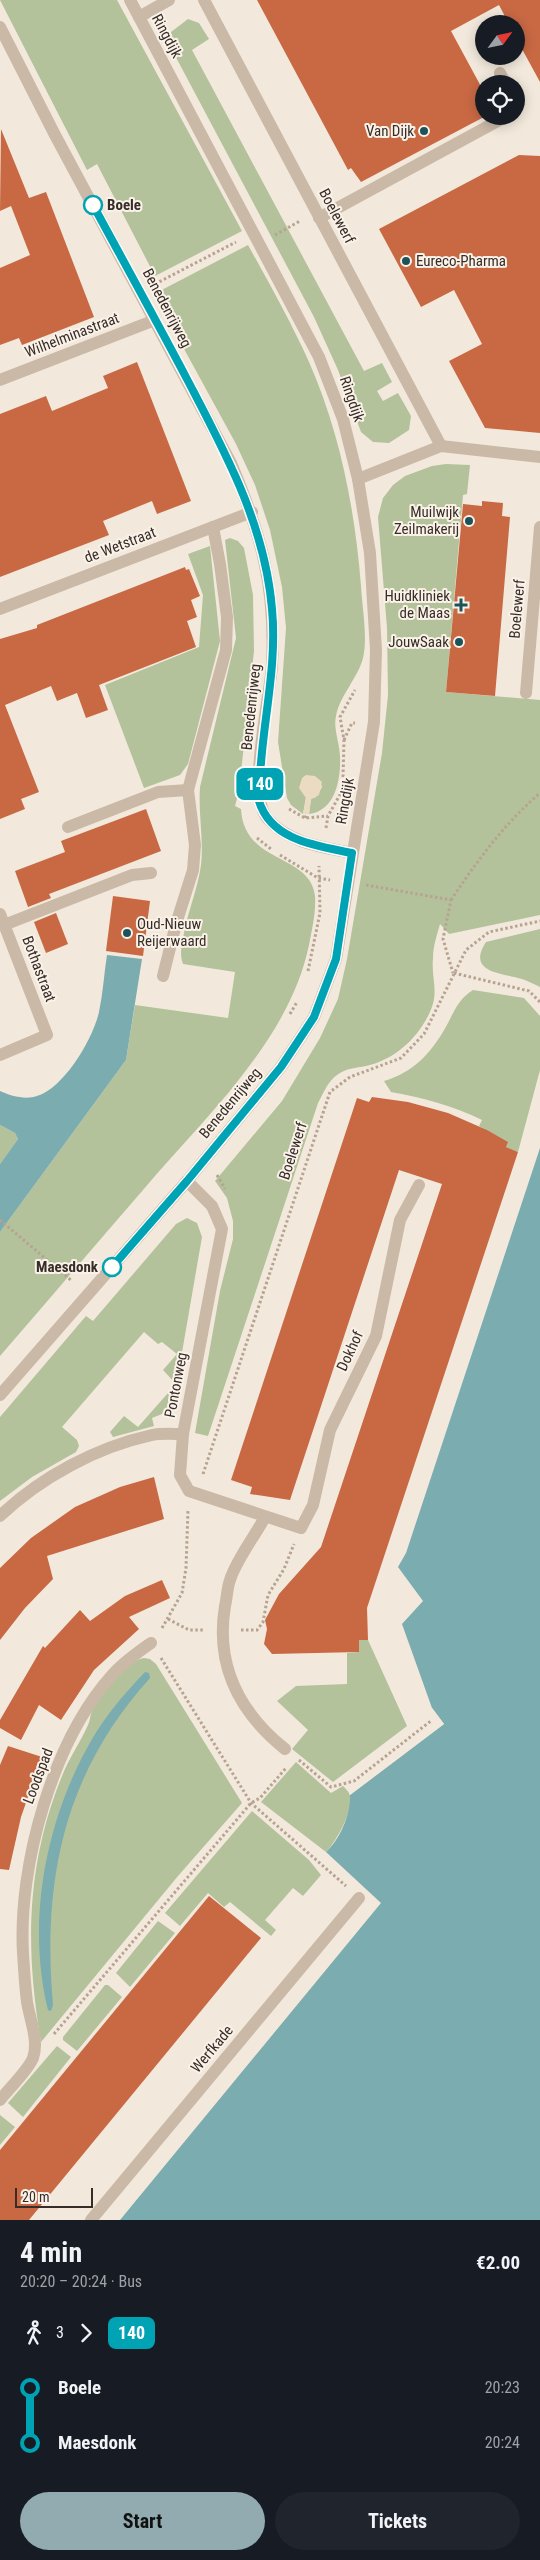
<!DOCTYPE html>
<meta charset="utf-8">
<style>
body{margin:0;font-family:"Roboto Condensed",sans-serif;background:#20242c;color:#f1f3f6;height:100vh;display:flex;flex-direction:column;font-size:19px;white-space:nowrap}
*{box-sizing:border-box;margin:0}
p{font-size:16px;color:#9ea1a6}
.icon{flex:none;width:28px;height:28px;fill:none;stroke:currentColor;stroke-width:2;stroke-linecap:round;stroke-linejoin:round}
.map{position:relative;height:2220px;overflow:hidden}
.side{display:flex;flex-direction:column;background:#171b24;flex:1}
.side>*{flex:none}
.badge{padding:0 10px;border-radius:8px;font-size:18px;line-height:32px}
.needle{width:32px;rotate:57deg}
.tools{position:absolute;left:475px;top:15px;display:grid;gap:10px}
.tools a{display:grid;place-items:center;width:50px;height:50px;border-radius:50%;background:#171b24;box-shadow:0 2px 12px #0003;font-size:25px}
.scale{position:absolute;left:15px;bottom:12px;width:78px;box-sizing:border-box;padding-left:5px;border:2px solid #372d28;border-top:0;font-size:14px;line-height:18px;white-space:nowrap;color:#372d28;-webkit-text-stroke:4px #faf2e8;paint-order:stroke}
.map>.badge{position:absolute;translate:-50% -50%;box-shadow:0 0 0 2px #fff}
.legs{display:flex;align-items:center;gap:8px;height:55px;padding:0 20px;font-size:16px}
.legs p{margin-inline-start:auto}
.headline{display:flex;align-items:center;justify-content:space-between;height:85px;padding:0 20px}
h1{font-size:28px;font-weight:700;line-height:38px}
.primary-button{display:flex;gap:10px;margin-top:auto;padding:10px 20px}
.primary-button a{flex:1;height:58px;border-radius:30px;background:#91abb0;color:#111;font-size:20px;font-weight:700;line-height:58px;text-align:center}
.primary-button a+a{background:#20242c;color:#f1f3f6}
ul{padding:0 20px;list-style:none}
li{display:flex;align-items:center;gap:18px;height:55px;font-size:19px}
li i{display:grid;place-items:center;width:8px;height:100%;margin:0 6px;background:currentColor}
li i::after{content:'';width:12px;height:12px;margin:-6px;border:4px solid;border-radius:50%;background:#171b24}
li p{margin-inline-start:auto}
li:first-child i{background:linear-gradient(#0000 50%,currentColor 0)}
li:last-child i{background:linear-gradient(currentColor 50%,#0000 0)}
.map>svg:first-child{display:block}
</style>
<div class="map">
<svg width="540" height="2220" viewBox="0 0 540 2220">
<rect width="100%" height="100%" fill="#f2e9dc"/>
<g fill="#b3c29b">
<polygon points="0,0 117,0 242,231 155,276 97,164 87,170"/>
<polygon points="188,19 199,23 209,39 192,50 364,371 382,363 392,382 377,391 383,401 398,393 411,416 409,430 389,443 373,442 361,432 338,370 314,317 171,48 171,32"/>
<path d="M248,245c21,38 43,77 61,117 31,70 46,148 52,224 1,20 7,52 2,72 -5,20 -23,37 -27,58 -3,13 4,28 4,41 1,23 -5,54 -31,57l2,-15 5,-2 6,-10 -3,-8 -13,18 -3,17 -12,-9 -4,-7 -9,-56 8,-114 -4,-41 -12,-57 -15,-45 -19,-41 -82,-150z"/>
<path d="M446,464l24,1 -3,29 -4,1 -17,197 94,8v215l-91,19 -9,-10c-3,11 -7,22 -7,34 -2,22 7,34 -4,56 -12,25 -35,46 -63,52 -10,2 -20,2 -29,9 -9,6 -14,19 -19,28l-110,333 -13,-3 25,-142 13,-52v-18l-6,-23 -12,-17 67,-80 38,-63 18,-39 9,-40 35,-206 6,-58 -1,-67 -9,-111 5,-19 10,-13 12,-9 27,-10z"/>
<path d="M230,538l8,3 6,7 9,47 1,56 -15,140 -4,15 6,3c3,56 69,44 74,87 1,17 -3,33 -6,49 -20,96 -104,172 -166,245 -48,55 -95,111 -143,166v-124l126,-172 9,-55 93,13 7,-46 -52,-8c-4,-11 -1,-20 1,-31 4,-22 14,-45 17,-68 3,-25 -3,-52 -1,-78l36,-149 -11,-98z"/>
<polygon points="210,546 220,641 188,764 180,775 144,788 105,685 199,647 203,595 188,554"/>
<path d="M540,929v58c-6,-3 -12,-6 -18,-8 -20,-6 -56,-6 -36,-37z"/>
<path d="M473,990l51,8 16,18v54l-22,82 -12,-5 1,-5 -28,-16 3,-6c-30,-15 -59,-22 -91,-28l-7,-11c31,-9 49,-30 64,-58 7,-14 12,-25 25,-33z"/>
<polygon points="0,1125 15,1133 18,1139 0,1164"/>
<polygon points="187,1218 197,1223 202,1237 172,1410 152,1418 154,1426 113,1437 110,1432 124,1416 138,1427 176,1384 163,1370 177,1354 162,1342 158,1344 144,1332 62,1427 77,1440 79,1446 76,1452 32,1477 0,1501 0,1417 86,1316 93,1321 176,1224"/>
<polygon points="359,1640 368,1640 407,1726 333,1782 292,1749 308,1730 277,1701 296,1686 347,1684 347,1653 359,1652"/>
<path d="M144,1658l6,1 6,5 86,139 -64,73 -137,166c-16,-94 -15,-177 21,-266 7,-18 18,-33 26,-51 2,-4 2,-10 4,-14 9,-16 35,-51 52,-53z"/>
<path d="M296,1762l35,31 12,-7c2,2 6,6 7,9 5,14 -15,48 -24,57l-65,-50z"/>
<polygon points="252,1811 309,1860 321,1875 303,1896 293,1888 265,1920 276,1930 271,1936 230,1902 224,1907 208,1893 180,1926 165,1913"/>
<polygon points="158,1921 175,1933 130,1987 116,1973"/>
<polygon points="105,1985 108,1985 122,1997 77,2051 63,2040 63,2037"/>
<polygon points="57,2046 71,2057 23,2117 8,2103"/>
<polygon points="0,2115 15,2127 0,2145"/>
</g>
<polygon fill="#ebdbc2" points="306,775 315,776 322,782 319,795 311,799 309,814 303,814 306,798 299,788 302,778"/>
<g fill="#7aacb0">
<path d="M107,955l35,4 -16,101 -126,172v-68l18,-25 -3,-6 -15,-8v-34c11,5 25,9 37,5 27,-8 56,-57 62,-84 4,-19 5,-38 8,-57z"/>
<path d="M540,1148v1072h-420l261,-317 -55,-51c14,-13 25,-38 24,-57l94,-71 -12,-16 -30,-84 21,-23 -25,-34 8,-14z"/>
<path d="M145,1672l4,1 1,5c-86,95 -108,202 -97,327l-2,6 -3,-1c-22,-89 -2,-191 43,-269 14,-25 34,-48 54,-69z"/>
</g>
<polygon fill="#f2e9dc" points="432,1708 444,1724 350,1795 349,1793 441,1724 430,1709"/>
<g fill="#c86944">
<polygon points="257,0 540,0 540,82 516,38 516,24 509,24 499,5 451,31 484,92 484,117 361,182 351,168 348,170"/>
<polygon points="1,129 29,198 46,192 94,317 22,345 19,338 0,345 0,268 30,255 11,206 0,211"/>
<polygon points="519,155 540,156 540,433 485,428 449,361 482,344 454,290 421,307 379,229"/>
<polygon points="137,362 191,501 157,514 152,501 103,521 109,535 0,577 0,414 46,396 52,411 108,388 103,376"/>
<polygon points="482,501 503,503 502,516 510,517 495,696 446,692 463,504 482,506"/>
<polygon points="185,567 186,570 189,569 200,596 191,600 197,617 187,621 196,647 99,685 108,710 86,718 77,693 57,701 51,686 5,705 39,792 21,799 25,809 0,819 0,639 37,628 37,625"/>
<polygon points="146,809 161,851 49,894 51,898 28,907 15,871 65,852 61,841"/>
<polygon points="113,896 150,901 143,956 106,951"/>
<polygon points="56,913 68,944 46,953 34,922"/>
<polygon points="372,1097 408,1102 448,1113 487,1130 508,1142 506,1147 518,1152 367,1608 368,1640 359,1640 359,1652 272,1654 264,1644 267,1629 265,1620 279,1594 321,1547 442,1184 399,1170 290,1500 250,1494 252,1487 231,1480 357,1098 369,1102"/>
<polygon points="154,1477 164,1519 47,1556 53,1579 25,1608 0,1640 0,1568 31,1538 75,1507 120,1487"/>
<polygon points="162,1580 170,1598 129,1617 139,1629 94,1670 61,1720 39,1705 21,1740 0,1728 0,1720 43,1646 45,1648 80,1610 90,1621 125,1596"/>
<polygon points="8,1746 42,1757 21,1817 9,1870 0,1869 0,1765"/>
<polygon points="209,1896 261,1938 29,2220 0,2220 0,2150"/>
</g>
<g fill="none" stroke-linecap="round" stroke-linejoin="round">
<g stroke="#b7a391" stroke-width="3" stroke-dasharray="2.5 2.5" stroke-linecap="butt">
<polyline points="275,235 300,221"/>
<polyline points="155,284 236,242"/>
<polyline points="344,740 352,723 355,723"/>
<polyline points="343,777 344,740 340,717 355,690"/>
<polyline points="289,809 305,818 328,816"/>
<polyline points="305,818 307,814"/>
<polyline points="326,828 328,816 342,791"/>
<polyline points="257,838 271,849"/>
<polyline points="280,855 318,878 330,880"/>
<polyline points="366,885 451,900 443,939 453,973"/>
<path d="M451,900c26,-39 53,-76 89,-107"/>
<polyline points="308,971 320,913 319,866"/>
<polyline points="454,973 529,991 540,1002"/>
<polyline points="290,1014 297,1002"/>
<polyline points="217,1175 225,1189"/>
<polyline points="0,1220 72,1281"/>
<polyline points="203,1474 330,1092 350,1077 401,1058 424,1034 466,950 489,932 540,921"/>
<polyline points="168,1619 189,1630 204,1630"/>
<polyline points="162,1628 182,1593 186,1568 188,1510"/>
<polyline points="241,1630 257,1630 263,1622 268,1595 284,1569 294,1544"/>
<polyline points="161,1658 251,1803 346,1886"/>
<polyline points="299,1760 331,1787 354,1781 432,1720"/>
<polyline points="54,2034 251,1803 260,1798 286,1768"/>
</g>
<g stroke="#cbb9a7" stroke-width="12">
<polyline points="204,0 441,446"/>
<polyline points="139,17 169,0"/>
<path d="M0,27l55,108 176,328c30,71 45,124 41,202 -2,33 -25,128 -5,153 21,25 55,29 85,35"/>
<polyline points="500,73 506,84"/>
<polyline points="319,218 507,116"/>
<polyline points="0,380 155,320"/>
<polyline points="358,479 441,446 540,457"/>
<polyline points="0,609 252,512"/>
<polyline points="526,693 540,527"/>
<polyline points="68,827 158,792 188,790"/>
<polyline points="0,914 47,1035 0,1055"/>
<polyline points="4,925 132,875 151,873"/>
<polyline points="163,976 176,924 193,870 195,845 188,790 226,650 227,617 220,564 213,527"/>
<polyline points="187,1181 212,1206 222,1229 183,1434 180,1475 189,1491 301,1528 313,1505 330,1430 376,1336 400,1220 419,1185"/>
<polyline points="0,1395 187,1181 281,1067 314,1017 336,959 374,722 376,650 370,553 358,479 343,419 319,357 130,0"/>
<path d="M0,1516c41,-39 97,-69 152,-81 10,-2 21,-1 31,-1"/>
<path d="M265,1517c-10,19 -29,43 -35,63 -3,8 -3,18 -5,26 -10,60 14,106 60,143"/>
<path d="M0,2100c8,-10 29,-31 33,-42 6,-17 -3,-38 -6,-56 -2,-16 -3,-33 -4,-49 -5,-88 30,-213 90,-279 11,-12 25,-22 38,-31"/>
<polyline points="91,2220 359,1898"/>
</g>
</g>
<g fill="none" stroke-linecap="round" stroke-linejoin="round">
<defs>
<path id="line-1" d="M93,205c32,59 64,117 95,176 38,73 77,144 84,228 5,52 -7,103 -11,154 -1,11 -5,27 -2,38 12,40 59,45 93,52l-16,106 -22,58 -33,50 -94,114 -75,86"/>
</defs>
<use href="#line-1" stroke="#fff" stroke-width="11"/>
<use href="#line-1" stroke="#00a3b4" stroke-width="8"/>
</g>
<g fill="#1c535a" stroke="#faf2e8" stroke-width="2">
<circle cx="424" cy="131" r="5"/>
<circle cx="406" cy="261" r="5"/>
<circle cx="469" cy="521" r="5"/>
<path d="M458.5 597.5h5v5h5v5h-5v5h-5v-5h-5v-5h5z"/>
<circle cx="459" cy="642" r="5"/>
<circle cx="127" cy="933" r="5"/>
</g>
<g fill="#fff" stroke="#00a3b4" stroke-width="2.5">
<circle cx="93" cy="205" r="9"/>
<circle cx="112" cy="1267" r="9"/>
</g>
<g text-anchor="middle" stroke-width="4" stroke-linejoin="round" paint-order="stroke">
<g font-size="15" fill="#372d28" stroke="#faf2e8">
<text transform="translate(167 36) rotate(62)" y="5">Ringdijk</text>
<text transform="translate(337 216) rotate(62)" y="5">Boelewerf</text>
<text transform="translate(167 308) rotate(62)" y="5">Benedenrijweg</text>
<text transform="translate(72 335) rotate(-21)" y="5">Wilhelminastraat</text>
<text transform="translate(352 399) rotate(71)" y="5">Ringdijk</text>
<text transform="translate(120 545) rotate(-21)" y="5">de Wetstraat</text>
<text transform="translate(517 609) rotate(-85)" y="5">Boelewerf</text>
<text transform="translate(251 707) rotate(-84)" y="5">Benedenrijweg</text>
<text transform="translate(345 801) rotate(-80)" y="5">Ringdijk</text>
<text transform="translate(39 969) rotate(69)" y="5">Bothastraat</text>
<text transform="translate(230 1103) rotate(-50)" y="5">Benedenrijweg</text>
<text transform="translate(293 1151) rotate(-72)" y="5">Boelewerf</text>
<text transform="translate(350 1351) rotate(-65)" y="5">Dokhof</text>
<text transform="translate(176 1385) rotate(-79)" y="5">Pontonweg</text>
<text transform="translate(38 1776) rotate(-69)" y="5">Loodspad</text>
<text transform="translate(212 2049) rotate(-50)" y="5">Werfkade</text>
</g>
<g font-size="15" fill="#372d28" stroke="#faf2e8" text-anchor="end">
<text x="414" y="136">Van Dijk</text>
<text x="416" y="266" text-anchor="start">Eureco-Pharma</text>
<text x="459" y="517">Muilwijk<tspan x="459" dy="17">Zeilmakerij</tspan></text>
<text x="450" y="601">Huidkliniek<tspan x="450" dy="17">de Maas</tspan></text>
<text x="449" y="647">JouwSaak</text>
<text x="137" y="929" text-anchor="start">Oud-Nieuw<tspan x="137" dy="17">Reijerwaard</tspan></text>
</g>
<g font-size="15" font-weight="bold" fill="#372d28" stroke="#faf2e8" text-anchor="start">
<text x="107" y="210">Boele</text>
<text x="98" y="1272" text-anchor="end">Maesdonk</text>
</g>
</g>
</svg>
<div class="tools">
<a><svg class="needle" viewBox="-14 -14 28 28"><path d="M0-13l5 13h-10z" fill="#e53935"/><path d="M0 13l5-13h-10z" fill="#9ea1a6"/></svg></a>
<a><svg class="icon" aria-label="locate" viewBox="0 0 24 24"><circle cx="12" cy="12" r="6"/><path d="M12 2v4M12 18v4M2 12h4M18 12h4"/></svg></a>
</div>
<div class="scale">20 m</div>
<b class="badge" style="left:260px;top:784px;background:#00a3b4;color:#fff">140</b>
</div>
<section class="side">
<div class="headline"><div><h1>4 min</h1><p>20:20 – 20:24 · Bus</p></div><b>€2.00</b></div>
<div class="legs"><svg class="icon" aria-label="walk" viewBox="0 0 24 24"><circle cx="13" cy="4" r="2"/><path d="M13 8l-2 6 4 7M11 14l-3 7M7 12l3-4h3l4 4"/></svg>3<svg class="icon" aria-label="forward" viewBox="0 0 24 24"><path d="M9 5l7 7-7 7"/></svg><b class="badge" style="background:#00a3b4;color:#fff">140</b></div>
<ul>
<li><i style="color:#00a3b4"></i><b>Boele</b><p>20:23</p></li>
<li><i style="color:#00a3b4"></i><b>Maesdonk</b><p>20:24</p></li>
</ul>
<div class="primary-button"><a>Start</a><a>Tickets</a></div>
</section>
